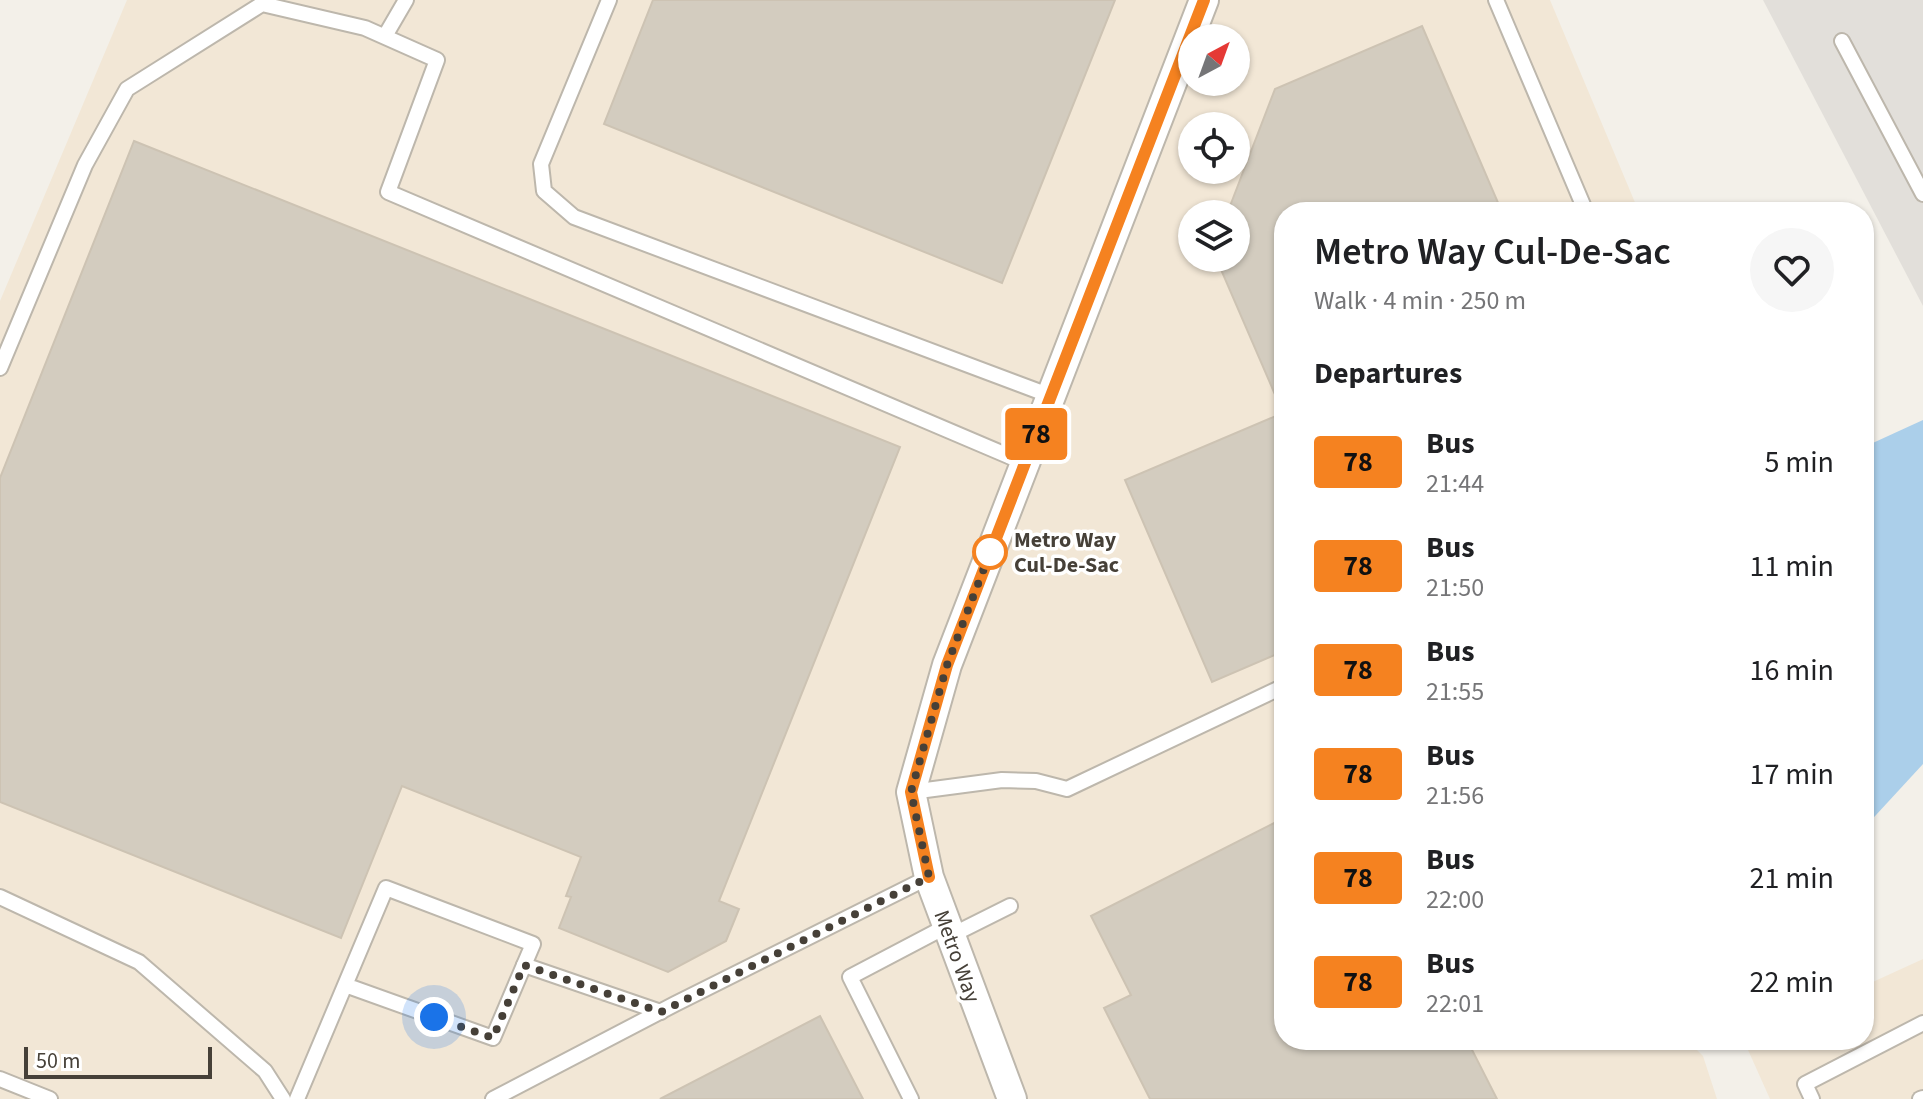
<!DOCTYPE html>
<meta charset="utf-8">
<style>
body{margin:0;font-family:"Source Sans 3",sans-serif;background:#f6f6f6;color:#202124;height:100vh;display:flex;flex-direction:column;font-size:30px;white-space:nowrap}
*{box-sizing:border-box;margin:0}
p{font-size:26px;color:#757577}
.icon{flex:none;width:44px;height:44px;fill:none;stroke:currentColor;stroke-width:2;stroke-linecap:round;stroke-linejoin:round}
.map{position:relative;flex:1;overflow:hidden}
.drawer{position:absolute;left:1274px;top:202px;width:600px;height:848px;display:flex;flex-direction:column;background:#fff;border-radius:32px;box-shadow:0 2px 6px #0004}
.drawer>*{flex:none}
.badge{padding:0 16px;border-radius:6px;font-size:28px;line-height:52px}
.needle{width:52px;rotate:41deg}
.buttons{position:absolute;left:1178px;top:24px;display:grid;gap:16px}
.buttons a{display:grid;place-items:center;width:72px;height:72px;border-radius:50%;background:#fff;box-shadow:0 2px 6px #0004;font-size:40px}
.scale{position:absolute;left:24px;bottom:20px;width:188px;box-sizing:border-box;padding-left:8px;border:4px solid #464038;border-top:0;font-size:22px;line-height:28px;white-space:nowrap;color:#464038;-webkit-text-stroke:6px #fff;paint-order:stroke}
.you{position:absolute;width:40px;height:40px;margin:-20px;border:6px solid #fff;border-radius:50%;background:#1a73e8;box-shadow:0 0 0 12px #1a73e833}
.map>.badge{position:absolute;translate:-50% -50%;box-shadow:0 0 0 4px #fff}
h2{padding:0 40px;font-size:30px;line-height:72px}
.round{display:grid;place-items:center;flex:none;width:84px;height:84px;border-radius:42px;background:#f6f6f6}
.headline{display:flex;align-items:center;justify-content:space-between;height:136px;padding:0 40px}
h1{font-size:38px;font-weight:600;line-height:60px}
ul{padding:0;list-style:none}
li{display:flex;align-items:center;gap:24px;height:104px;padding:0 40px}
li div{flex:1}
li b{display:block;font-size:30px}
li em{font-style:normal}
li .badge{min-width:88px;font-weight:700;text-align:center}
.map>svg:first-child{display:block}
</style>
<div class="map">
<svg width="1923" height="1099" viewBox="0 0 1923 1099">
<rect width="100%" height="100%" fill="#f3f0e9"/>
<g fill="#f2e7d6" fill-rule="evenodd">
<path d="M127,0h1423l89,212h-355v828h403l16,16 14,43h-1717v-798zM1192,38h44v44h-44zM1192,126h44v44h-44zM1192,214h44v44h-44z"/>
<polygon points="1923,959 1923,1099 1770,1099 1744,1041 1864,1040 1864,986"/>
</g>
<polygon fill="#e2dfda" points="1763,0 1923,0 1923,306"/>
<polygon fill="#abcfea" points="1923,420 1923,764 1864,828 1864,447"/>
<g fill="#d3ccbf" stroke="#cdc3b3" stroke-width="2">
<polygon points="653,0 1115,0 1002,283 604,124"/>
<polygon points="1422,26 1502,212 1284,212 1284,651 1212,682 1125,480 1283,413 1216,258 1236,258 1236,214 1227,214 1275,89"/>
<polygon points="134,141 900,447 719,901 739,909 726,941 668,972 559,928 571,897 566,896 581,857 402,786 341,938 0,802 0,478"/>
<polygon points="1284,818 1284,1040 1467,1040 1497,1099 1150,1099 1104,1008 1131,995 1091,916"/>
<polygon points="820,1016 863,1099 660,1099"/>
</g>
<g fill="none" stroke-linecap="round" stroke-linejoin="round">
<defs>
<g id="lane">
<polyline points="609,0 541,164 544,191 574,217 1051,396"/>
<polyline points="1496,0 1586,212"/>
<polyline points="385,36 406,0"/>
<polyline points="1842,41 1923,194"/>
<polyline points="0,368 85,165 127,89 262,4 365,28 437,60 388,192 1025,463"/>
<polyline points="911,792 1002,780 1036,781 1067,789 1284,686"/>
<polyline points="0,897 139,962 265,1071 283,1099"/>
<polyline points="950,936 1010,906"/>
<polyline points="524,965 661,1012"/>
<polyline points="0,1079 50,1099"/>
<polyline points="297,1099 386,888 533,944 493,1038 345,985"/>
<polyline points="493,1099 675,1004 929,877"/>
<polyline points="911,1099 850,977 947,926"/>
<polyline points="1812,1099 1805,1084 1923,1023"/>
<polyline points="1920,1099 1923,1098"/>
</g>
<polyline id="street" points="1012,1099 929,877 911,792 947,665 1204,0"/>
</defs>
<use href="#lane" stroke="#bdb7ac" stroke-width="18"/>
<use href="#street" stroke="#bdb7ac" stroke-width="32"/>
<use href="#lane" stroke="#fff" stroke-width="14"/>
<use href="#street" stroke="#fff" stroke-width="28"/>
</g>
<g fill="none" stroke-linecap="round" stroke-linejoin="round">
<defs>
<polyline id="line" points="929,877 911,792 947,665 1204,0"/>
</defs>
<use href="#line" stroke="#fff" stroke-width="18"/>
<use href="#line" stroke="#f58220" stroke-width="12"/>
<polyline stroke="#464038" stroke-width="8" stroke-dasharray="0 14.4" points="434,1017 493,1038 524,965 661,1012 929,877 911,792 947,665 991,550 990,552"/>
</g>
<circle fill="#fff" stroke="#f58220" stroke-width="4" cx="990" cy="552" r="16"/>
<g text-anchor="middle" stroke-width="7" stroke-linejoin="round" paint-order="stroke">
<g font-size="22" font-weight="bold" fill="#464038" stroke="#fff" text-anchor="start">
<text x="1014" y="547">Metro Way<tspan x="1014" dy="25">Cul-De-Sac</tspan></text>
</g>
<g font-size="22" fill="#464038" stroke="#fff">
<text transform="translate(958 956) rotate(70)" y="8">Metro Way</text>
</g>
</g>
</svg>
<div class="buttons">
<a><svg class="needle" viewBox="-14 -14 28 28"><path d="M0-13l5 13h-10z" fill="#e53935"/><path d="M0 13l5-13h-10z" fill="#757577"/></svg></a>
<a><svg class="icon" aria-label="locate" viewBox="0 0 24 24"><circle cx="12" cy="12" r="6"/><path d="M12 2v4M12 18v4M2 12h4M18 12h4"/></svg></a>
<a><svg class="icon" aria-label="layers" viewBox="0 0 24 24"><path d="M12 4l9 5-9 5-9-5zM3 14l9 5 9-5"/></svg></a>
</div>
<div class="scale">50 m</div>
<div class="you" style="left:434px;top:1017px"></div>
<b class="badge" style="left:1036px;top:434px;background:#f58220;color:#111">78</b>
<section class="drawer">
<div class="headline"><div><h1>Metro Way Cul-De-Sac</h1><p>Walk · 4 min · 250 m</p></div><a class="round"><svg class="icon" aria-label="heart" viewBox="0 0 24 24"><path d="M12 20l-8-8c-3-5 5-10 8-4 3-6 11-1 8 4z"/></svg></a></div>
<h2>Departures</h2>
<ul>
<li><span class="badge" style="background:#f58220;color:#111">78</span><div><b>Bus</b><p>21:44</p></div><em>5 min</em></li>
<li><span class="badge" style="background:#f58220;color:#111">78</span><div><b>Bus</b><p>21:50</p></div><em>11 min</em></li>
<li><span class="badge" style="background:#f58220;color:#111">78</span><div><b>Bus</b><p>21:55</p></div><em>16 min</em></li>
<li><span class="badge" style="background:#f58220;color:#111">78</span><div><b>Bus</b><p>21:56</p></div><em>17 min</em></li>
<li><span class="badge" style="background:#f58220;color:#111">78</span><div><b>Bus</b><p>22:00</p></div><em>21 min</em></li>
<li><span class="badge" style="background:#f58220;color:#111">78</span><div><b>Bus</b><p>22:01</p></div><em>22 min</em></li>
</ul>
</section>
</div>
